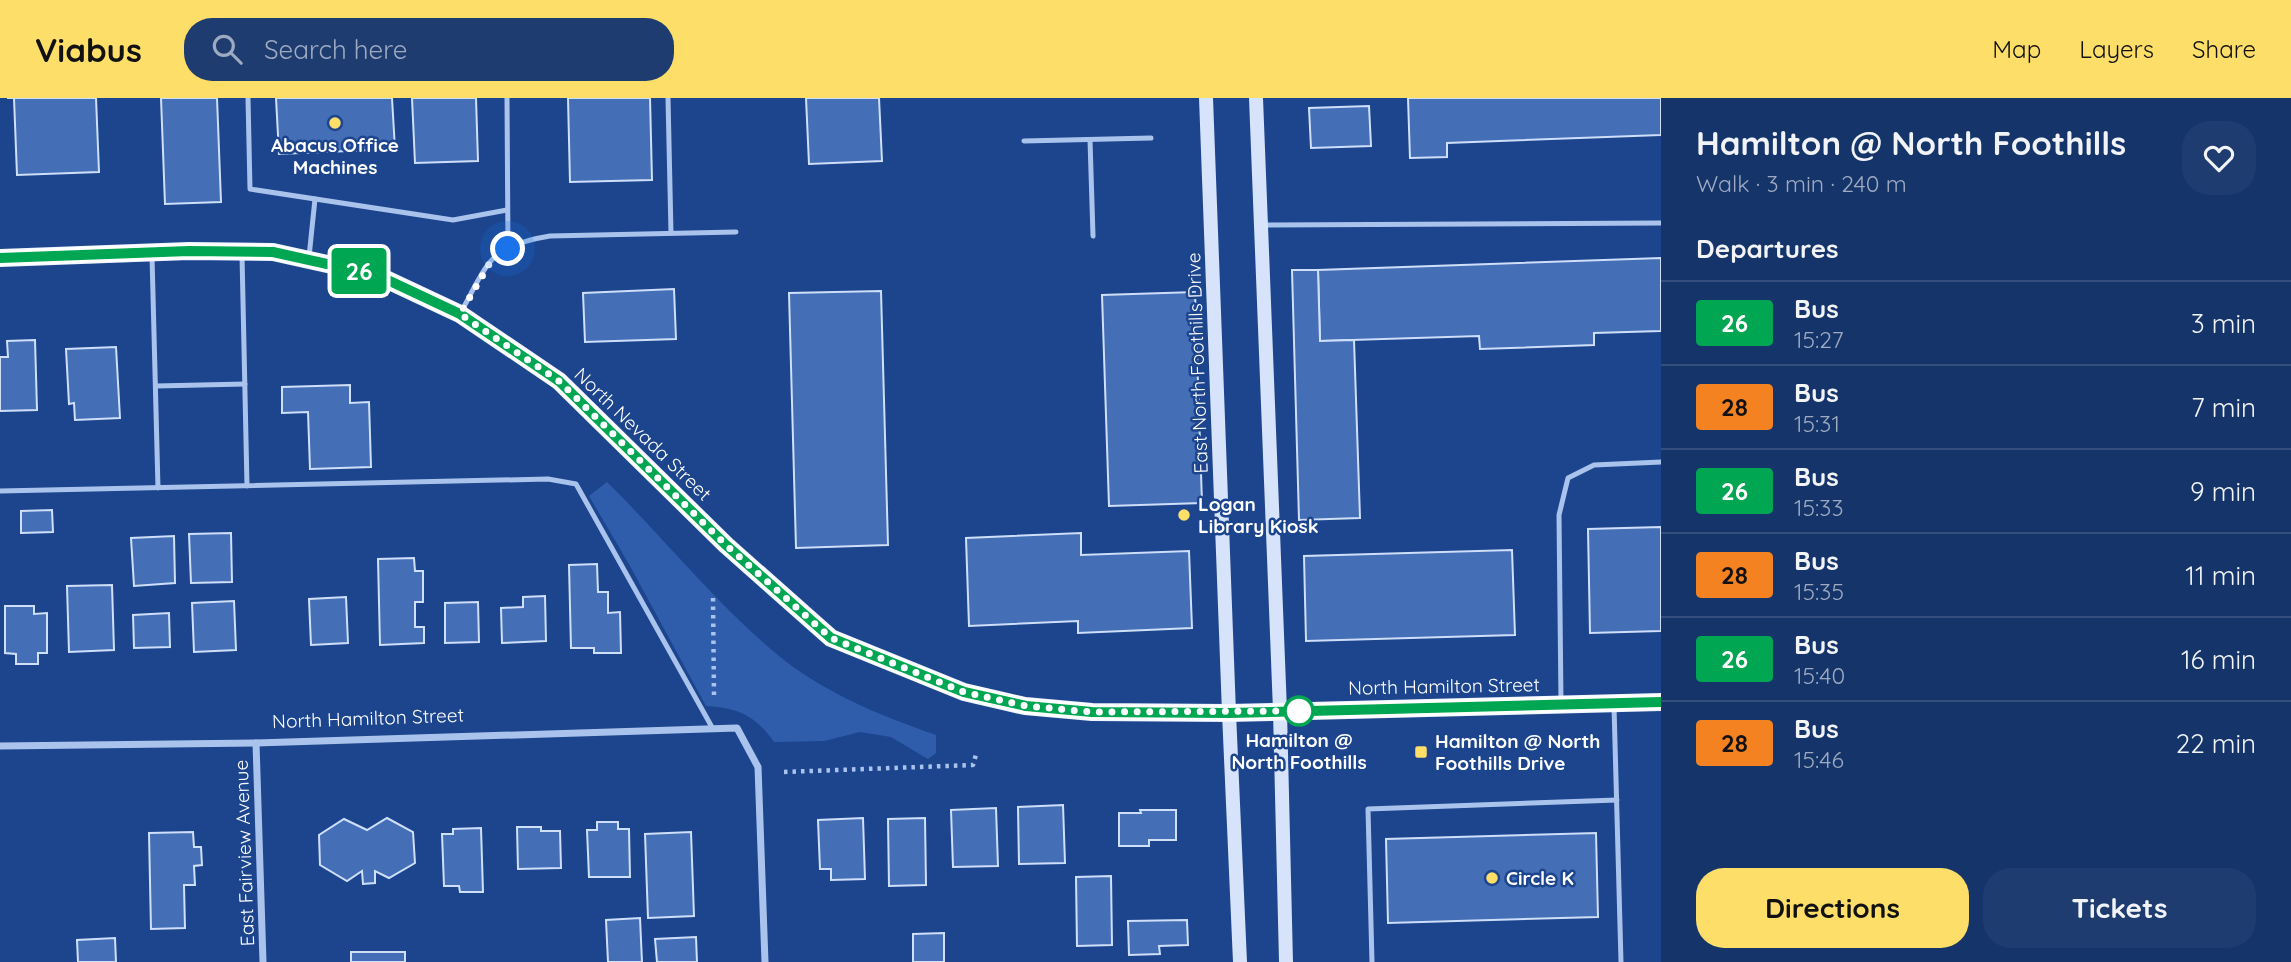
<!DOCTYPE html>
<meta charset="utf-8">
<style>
body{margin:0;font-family:Quicksand,sans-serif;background:#1e3c70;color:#f1f3f6;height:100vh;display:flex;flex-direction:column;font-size:26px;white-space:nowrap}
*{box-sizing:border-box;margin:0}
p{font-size:23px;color:#9daac1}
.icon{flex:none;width:38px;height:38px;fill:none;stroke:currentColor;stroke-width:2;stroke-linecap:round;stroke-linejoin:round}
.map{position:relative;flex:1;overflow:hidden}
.details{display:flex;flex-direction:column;background:#15346a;width:630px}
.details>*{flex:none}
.badge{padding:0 14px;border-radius:5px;font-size:24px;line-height:46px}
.you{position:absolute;width:35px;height:35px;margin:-18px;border:5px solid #fff;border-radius:50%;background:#1a73e8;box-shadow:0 0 0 10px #1a73e833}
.map>.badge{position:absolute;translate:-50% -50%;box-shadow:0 0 0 4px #fff}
h2{padding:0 35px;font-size:26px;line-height:63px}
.round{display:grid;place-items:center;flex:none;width:74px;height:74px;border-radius:28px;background:#1e3c70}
.summary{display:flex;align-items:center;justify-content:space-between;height:119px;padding:0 35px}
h1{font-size:33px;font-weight:700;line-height:52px}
.cta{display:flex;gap:14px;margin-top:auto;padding:14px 35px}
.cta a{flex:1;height:80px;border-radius:28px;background:#fdde68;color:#111;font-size:28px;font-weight:700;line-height:80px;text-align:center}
.cta a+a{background:#1e3c70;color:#f1f3f6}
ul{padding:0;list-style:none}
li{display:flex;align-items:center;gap:21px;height:84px;padding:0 35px;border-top:2px solid #344f7e}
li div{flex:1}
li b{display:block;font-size:26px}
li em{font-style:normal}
li .badge{min-width:77px;font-weight:700;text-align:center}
header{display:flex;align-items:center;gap:42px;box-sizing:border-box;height:98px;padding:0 35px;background:#fdde68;color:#111}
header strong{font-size:33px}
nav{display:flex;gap:38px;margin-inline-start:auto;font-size:24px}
.search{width:490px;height:63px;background:#1e3c70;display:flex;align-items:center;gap:18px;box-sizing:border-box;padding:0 24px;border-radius:28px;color:#9daac1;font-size:26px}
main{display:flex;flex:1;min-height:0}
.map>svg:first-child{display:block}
</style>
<header>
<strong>Viabus</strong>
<div class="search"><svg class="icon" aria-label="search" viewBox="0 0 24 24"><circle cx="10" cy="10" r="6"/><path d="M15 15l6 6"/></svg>Search here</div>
<nav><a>Map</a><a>Layers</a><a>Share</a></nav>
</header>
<main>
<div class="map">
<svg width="1661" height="864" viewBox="0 0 1661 864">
<rect width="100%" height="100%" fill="#1c458e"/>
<path fill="#2f5dac" d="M607,384c59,58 112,126 177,178 45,35 98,56 152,75v18l-8,6 -37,-22 -31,-5 -36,9 -50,1c-19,-27 -36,-34 -68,-36l-76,-140 -41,-70z"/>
<g fill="#446eb6" stroke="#cfdffa" stroke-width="2">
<polygon points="7,0 96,0 99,74 17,77 14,0"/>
<polygon points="161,0 217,0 221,104 165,106"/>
<polygon points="276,0 392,0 395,51 279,56"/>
<polygon points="412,0 476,0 478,63 415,65"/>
<polygon points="568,0 650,0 652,82 570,84"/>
<polygon points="806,0 879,0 882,63 809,66"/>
<polygon points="1408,0 1661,0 1661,37 1447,45 1447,59 1410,60"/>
<polygon points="1369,8 1371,48 1311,50 1309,10"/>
<polygon points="1661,160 1661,233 1594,235 1594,247 1480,251 1479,238 1320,243 1318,172"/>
<polygon points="1292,172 1318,172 1320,243 1354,242 1360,420 1299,422"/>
<polygon points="674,191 676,241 585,244 583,195"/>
<polygon points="881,193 888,447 796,450 789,195"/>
<polygon points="1195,194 1202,405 1109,408 1102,197"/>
<polygon points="35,242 37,312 0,313 0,259 8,259 7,243"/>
<polygon points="116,249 120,320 75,322 74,305 69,306 66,251"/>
<polygon points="350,287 350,305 369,304 371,369 310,371 308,314 282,315 282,289"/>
<polygon points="52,412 53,434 21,435 21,413"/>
<polygon points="1661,429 1661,533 1590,535 1588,431"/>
<polygon points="231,435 232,484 191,485 189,436"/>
<polygon points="1081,435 1081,457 1189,453 1192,530 1078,535 1078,523 969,528 966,440"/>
<polygon points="174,438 175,485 134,488 131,440"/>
<polygon points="1512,452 1515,537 1306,543 1304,458"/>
<polygon points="414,460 415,473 423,473 423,504 415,504 415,529 424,529 424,545 380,547 378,461"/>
<polygon points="597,466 598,494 608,494 608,515 620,514 621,555 594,555 594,550 571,550 569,467"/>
<polygon points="112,487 114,552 69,554 67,488"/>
<polygon points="545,498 546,543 502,545 501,510 523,509 523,499"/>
<polygon points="346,499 348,545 311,547 309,501"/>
<polygon points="234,503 236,552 194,554 192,505"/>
<polygon points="478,504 479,544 445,545 445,505"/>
<polygon points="5,508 34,508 34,516 47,515 47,555 38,555 38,566 16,566 16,556 5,555"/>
<polygon points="169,515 170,549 134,550 133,517"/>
<polygon points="1063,707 1065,765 1019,766 1018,709"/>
<polygon points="996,710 998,768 953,769 951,712"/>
<polygon points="1140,712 1176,712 1176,742 1149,742 1149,748 1119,748 1119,715 1141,715"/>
<polygon points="387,720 413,734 415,765 389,780 375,773 375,785 363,786 362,773 347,783 320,767 319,737 344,721 367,732"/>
<polygon points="863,720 865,781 831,782 831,771 820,771 818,722"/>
<polygon points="925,720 926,787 889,788 888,721"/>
<polygon points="597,724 618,724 618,731 629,731 630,779 589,779 587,732 597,732"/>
<polygon points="517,729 541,729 541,733 560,733 561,770 518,771"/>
<polygon points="481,730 483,794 460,794 459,788 444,788 442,736 453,736 453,731"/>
<polygon points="193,734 194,749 201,749 202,767 194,768 195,787 184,787 185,830 151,831 149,735"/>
<polygon points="691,734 694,818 648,820 645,736"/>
<polygon points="1596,735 1598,819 1388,825 1386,741"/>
<polygon points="1111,778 1112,847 1077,848 1076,779"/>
<polygon points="640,820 642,864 608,864 606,822"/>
<polygon points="1187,822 1188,847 1159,848 1160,856 1129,857 1128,823"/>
<polygon points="944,835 944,864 913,864 913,836"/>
<polygon points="696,839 697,864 657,864 655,841"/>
<polygon points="115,840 116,864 78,864 77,842"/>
<rect x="351" y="854" width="54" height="10"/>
</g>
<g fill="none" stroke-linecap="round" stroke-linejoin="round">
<g stroke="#aac3ed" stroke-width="4.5" stroke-dasharray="3.5 5" stroke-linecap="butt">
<polyline points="713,500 714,597"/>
<polyline points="784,674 973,667 977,653"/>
</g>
<g stroke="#aac3ed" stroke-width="5">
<polyline points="248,0 250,91 453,122 507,112"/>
<polyline points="507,0 508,151"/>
<polyline points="668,0 671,135"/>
<polyline points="1090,42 1093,138"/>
<polyline points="1024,43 1151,40"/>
<polyline points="1261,127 1661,125"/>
<polyline points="242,157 247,388"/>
<polyline points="152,158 158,390"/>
<polyline points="309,159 315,101"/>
<path d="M462,212c9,-15 17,-35 28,-48 13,-16 41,-23 60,-26l186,-4"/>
<polyline points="156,288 245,286"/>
<polyline points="0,393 548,381 576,386 713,631"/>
<polyline points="1561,605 1559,417 1568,380 1594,367 1661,364"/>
<polyline points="1614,608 1621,864"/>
<polyline points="1372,864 1368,711 1617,702"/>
</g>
<g stroke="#aac3ed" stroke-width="7">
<polyline points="256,645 263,864"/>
<polyline points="0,648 256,645 737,630 758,669 765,864"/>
</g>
<g stroke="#d6e3fa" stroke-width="14">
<polyline points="1206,0 1229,615 1240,864"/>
<polyline points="1256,0 1280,613 1286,864"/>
</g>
<polyline stroke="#f0f5ff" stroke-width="18" points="0,160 189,153 273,154 377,177 460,216 559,283 726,447 831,540 964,594 1025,608 1092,614 1229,615 1661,604"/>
</g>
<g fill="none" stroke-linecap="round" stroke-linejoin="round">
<defs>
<polyline id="line" points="0,160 189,153 273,154 377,177 460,216 559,283 726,447 831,540 964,594 1026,608 1092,614 1229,615 1661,604"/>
</defs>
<use href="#line" stroke="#fff" stroke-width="16"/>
<use href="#line" stroke="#00a651" stroke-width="10"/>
<polyline stroke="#fff" stroke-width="7" stroke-dasharray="0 12.6" points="508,151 491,163 460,216 559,283 726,447 831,540 964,594 1026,608 1092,614 1299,613"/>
</g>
<g fill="#fdde68" stroke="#1c458e" stroke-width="2.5">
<circle cx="335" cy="25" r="7"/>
<circle cx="1184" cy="417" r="7"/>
<rect x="1414" y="647" width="14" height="14" rx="3.5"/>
<circle cx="1492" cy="780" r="7"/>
</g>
<circle fill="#fff" stroke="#00a651" stroke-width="3.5" cx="1299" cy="613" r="14"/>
<g text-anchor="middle" stroke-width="5" stroke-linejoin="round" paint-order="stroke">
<g font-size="19" font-weight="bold" fill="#fff" stroke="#1c458e" text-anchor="start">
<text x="335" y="54" text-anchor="middle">Abacus Office<tspan x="335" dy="22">Machines</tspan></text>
<text x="1198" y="413">Logan<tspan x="1198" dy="22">Library Kiosk</tspan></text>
<text x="1435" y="650">Hamilton @ North<tspan x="1435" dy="22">Foothills Drive</tspan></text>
<text x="1506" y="787">Circle K</text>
</g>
<g font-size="19" fill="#fff" stroke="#1c458e">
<text transform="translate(1197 265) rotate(-92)" y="7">East North Foothills Drive</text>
<text transform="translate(643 336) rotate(44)" y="7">North Nevada Street</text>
<text transform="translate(1444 588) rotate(-1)" y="7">North Hamilton Street</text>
<text transform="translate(368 620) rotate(-2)" y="7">North Hamilton Street</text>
<text transform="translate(244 755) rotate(-92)" y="7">East Fairview Avenue</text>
</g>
<g font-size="19" font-weight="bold" fill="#fff" stroke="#1c458e">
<text x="1299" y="649">Hamilton @<tspan x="1299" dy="22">North Foothills</tspan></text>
</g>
</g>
</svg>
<div class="you" style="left:508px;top:151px"></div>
<b class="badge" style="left:359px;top:173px;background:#00a651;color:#fff">26</b>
</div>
<section class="details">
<div class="summary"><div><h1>Hamilton @ North Foothills</h1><p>Walk · 3 min · 240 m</p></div><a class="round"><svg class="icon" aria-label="heart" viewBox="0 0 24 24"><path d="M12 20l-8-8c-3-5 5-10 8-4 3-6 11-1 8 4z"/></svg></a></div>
<h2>Departures</h2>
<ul>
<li><span class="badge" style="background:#00a651;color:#fff">26</span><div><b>Bus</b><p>15:27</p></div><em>3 min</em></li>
<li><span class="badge" style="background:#f58220;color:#111">28</span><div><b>Bus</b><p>15:31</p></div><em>7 min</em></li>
<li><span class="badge" style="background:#00a651;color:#fff">26</span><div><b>Bus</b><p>15:33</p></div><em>9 min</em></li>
<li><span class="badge" style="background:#f58220;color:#111">28</span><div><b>Bus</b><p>15:35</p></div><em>11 min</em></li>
<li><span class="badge" style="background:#00a651;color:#fff">26</span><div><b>Bus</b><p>15:40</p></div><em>16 min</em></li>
<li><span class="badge" style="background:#f58220;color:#111">28</span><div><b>Bus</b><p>15:46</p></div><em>22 min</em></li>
</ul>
<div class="cta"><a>Directions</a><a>Tickets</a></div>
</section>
</main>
